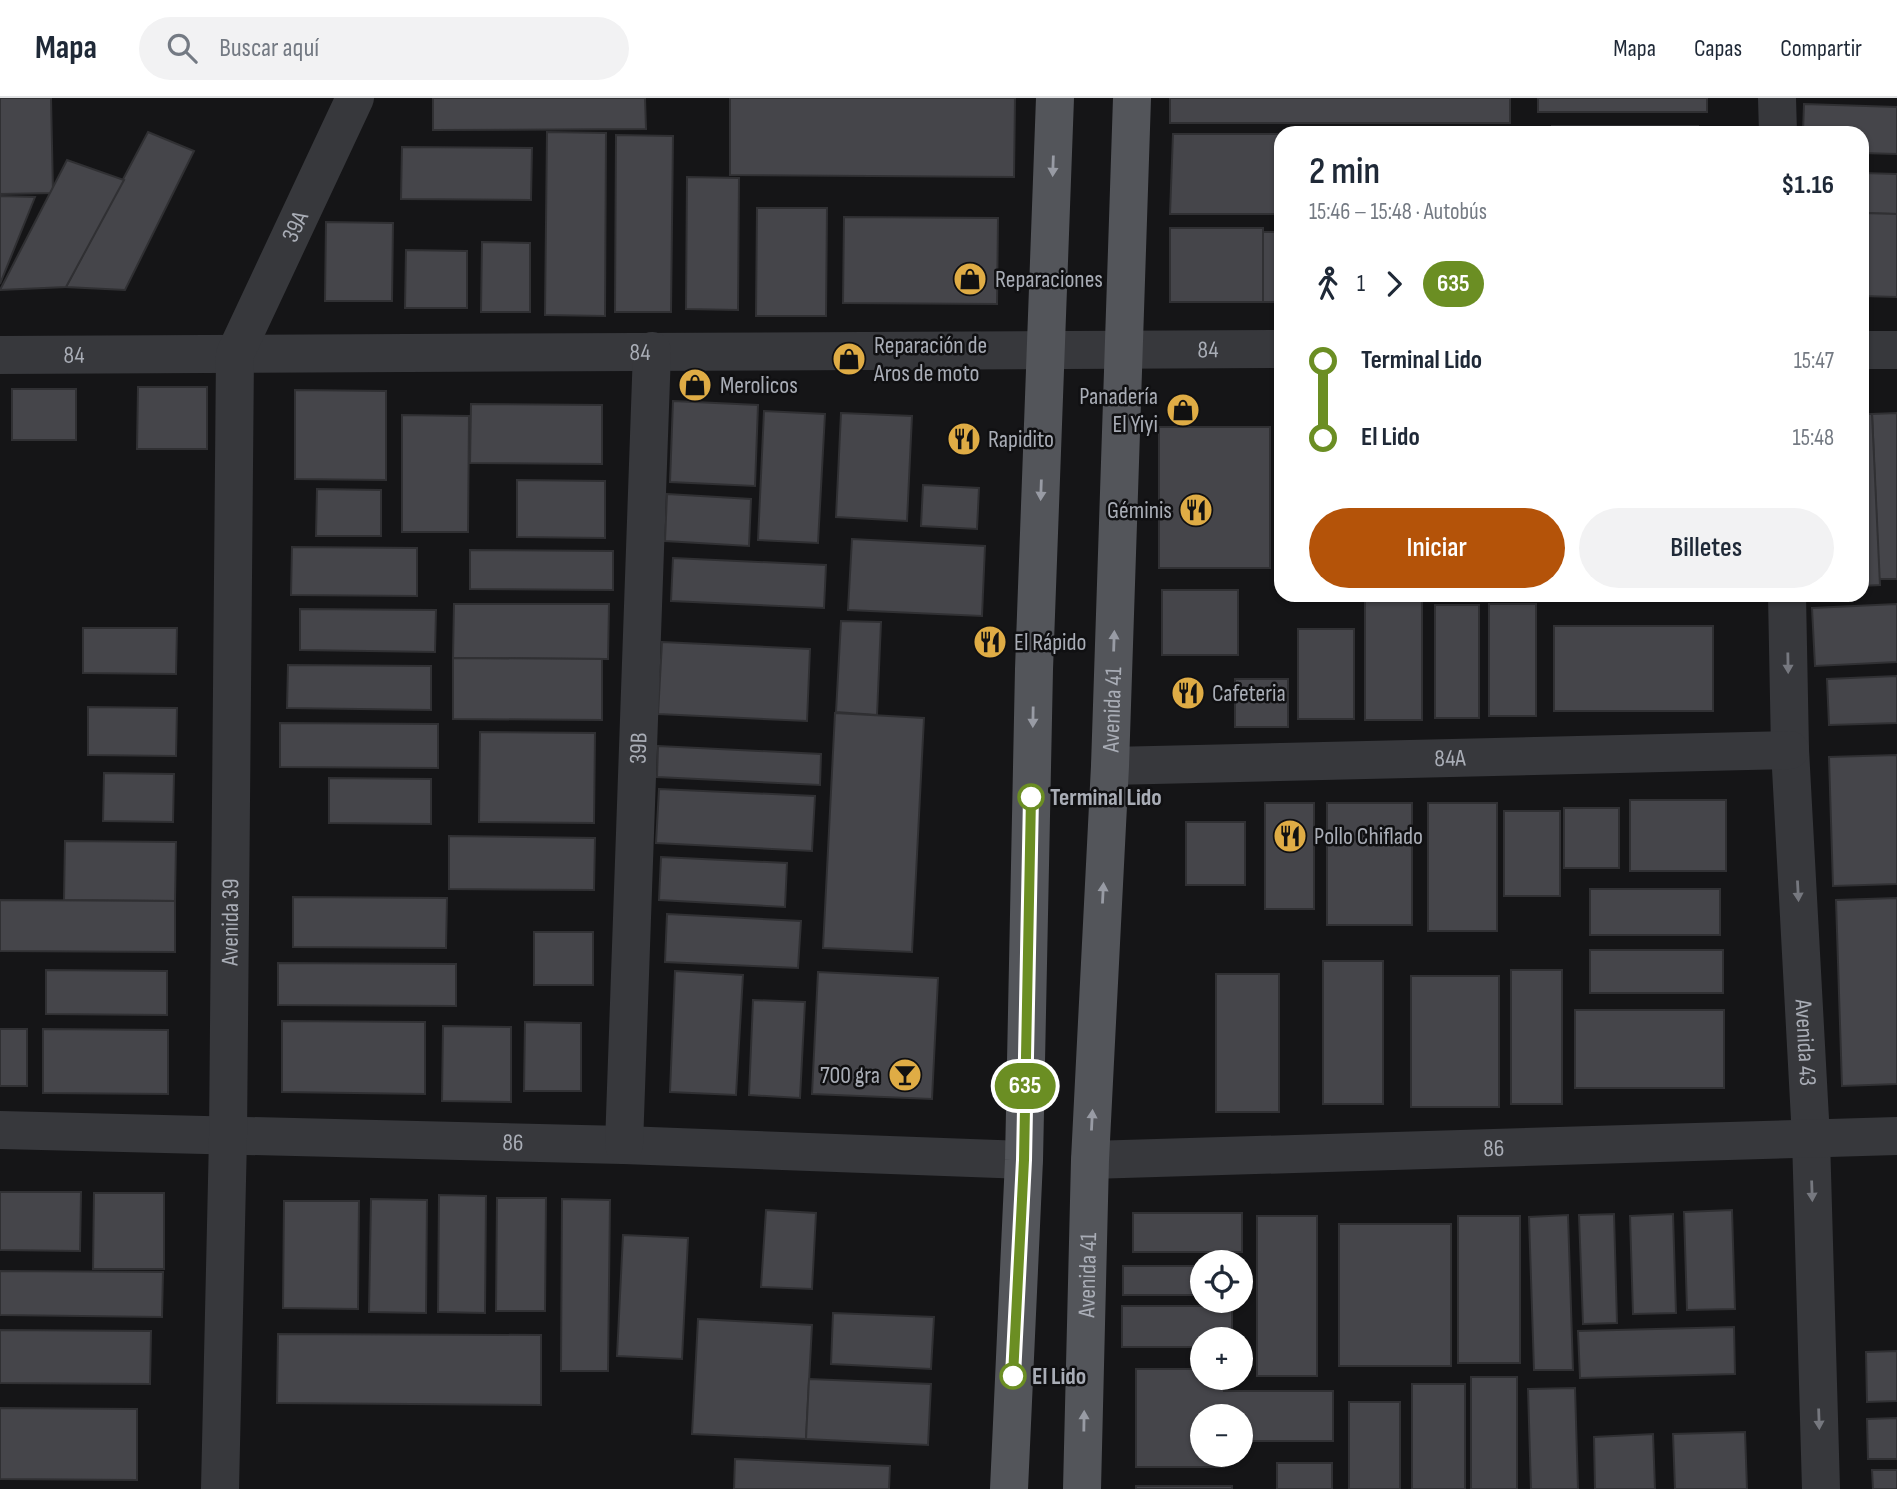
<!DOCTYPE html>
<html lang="es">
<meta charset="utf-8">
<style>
body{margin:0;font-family:"Sofia Sans Condensed",sans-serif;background:#f2f2f3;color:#1f2937;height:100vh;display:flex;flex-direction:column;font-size:26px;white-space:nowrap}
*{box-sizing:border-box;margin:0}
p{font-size:23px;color:#747a83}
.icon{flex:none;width:38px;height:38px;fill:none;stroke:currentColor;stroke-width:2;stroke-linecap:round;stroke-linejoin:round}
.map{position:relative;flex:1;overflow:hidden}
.sheet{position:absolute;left:1274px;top:28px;width:595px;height:476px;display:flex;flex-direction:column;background:#fff;border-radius:21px;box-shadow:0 2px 5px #0004}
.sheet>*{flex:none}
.badge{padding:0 14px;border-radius:23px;font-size:24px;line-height:46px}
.buttons{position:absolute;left:1190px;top:1152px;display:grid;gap:14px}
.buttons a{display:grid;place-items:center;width:63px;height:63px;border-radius:50%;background:#fff;box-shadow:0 2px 5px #0004;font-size:35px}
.map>.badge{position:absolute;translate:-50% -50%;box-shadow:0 0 0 4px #fff}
.legs{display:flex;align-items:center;gap:10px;height:77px;padding:0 35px;font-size:23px}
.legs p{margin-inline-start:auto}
.overview{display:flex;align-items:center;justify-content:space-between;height:119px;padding:0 35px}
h1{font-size:38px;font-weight:600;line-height:52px}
.action{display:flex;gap:14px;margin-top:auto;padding:14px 35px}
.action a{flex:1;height:80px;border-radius:42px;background:#b45309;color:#fff;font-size:28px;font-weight:600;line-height:80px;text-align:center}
.action a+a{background:#f2f2f3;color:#1f2937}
ul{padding:0 35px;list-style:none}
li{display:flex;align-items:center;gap:24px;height:77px;font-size:26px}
li i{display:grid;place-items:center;width:10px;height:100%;margin:0 9px;background:currentColor}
li i::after{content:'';width:18px;height:18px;margin:-9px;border:5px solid;border-radius:50%;background:#fff}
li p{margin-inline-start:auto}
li:first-child i{background:linear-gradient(#0000 50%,currentColor 0)}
li:last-child i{background:linear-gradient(currentColor 50%,#0000 0)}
header{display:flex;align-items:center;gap:42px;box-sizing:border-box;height:98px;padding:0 35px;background:#fff;border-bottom:2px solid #e0e1e3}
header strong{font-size:33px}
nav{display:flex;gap:38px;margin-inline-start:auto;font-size:24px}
.search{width:490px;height:63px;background:#f2f2f3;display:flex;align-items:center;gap:18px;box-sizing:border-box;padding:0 24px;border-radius:38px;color:#747a83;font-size:26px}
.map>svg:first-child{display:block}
</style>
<header>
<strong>Mapa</strong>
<div class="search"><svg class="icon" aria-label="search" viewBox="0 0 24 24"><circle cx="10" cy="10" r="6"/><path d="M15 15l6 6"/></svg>Buscar aquí</div>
<nav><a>Mapa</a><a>Capas</a><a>Compartir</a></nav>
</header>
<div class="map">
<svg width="1897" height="1391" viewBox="0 0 1897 1391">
<rect width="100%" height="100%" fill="#151517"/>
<g fill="#45454a" stroke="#303033" stroke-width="2">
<polygon points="0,0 51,0 53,95 0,96"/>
<polygon points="433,0 645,0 646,31 433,32"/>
<polygon points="730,0 1015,0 1014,79 730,77"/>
<rect x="1170" y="0" width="340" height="25"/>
<rect x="1538" y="0" width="169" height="14"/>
<polygon points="1804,6 1897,9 1897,56 1862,55 1862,35 1803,35"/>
<rect x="1552" y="28" width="146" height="7"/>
<polygon points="148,34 194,53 125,192 66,189"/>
<polygon points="547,34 606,35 605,218 545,217"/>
<polygon points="1173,36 1281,36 1281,116 1170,116"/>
<polygon points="616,37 673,38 671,214 615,214"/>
<polygon points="402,49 532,50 531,102 401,101"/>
<polygon points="67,62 124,82 66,189 0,192"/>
<polygon points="1862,75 1897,76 1897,116 1862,115"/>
<polygon points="687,79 739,80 738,212 686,211"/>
<polygon points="0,98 35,99 0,186"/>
<polygon points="757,110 827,110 826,218 756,218"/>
<polygon points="1862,115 1897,116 1897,199 1862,198"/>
<polygon points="844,119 998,120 997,206 843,205"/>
<polygon points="326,124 393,125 392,203 325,203"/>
<rect x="1170" y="130" width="93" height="74"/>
<rect x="1263" y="134" width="18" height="70"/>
<polygon points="482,144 530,145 530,214 481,214"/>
<polygon points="406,152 467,153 467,210 405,210"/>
<polygon points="138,289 207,289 207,351 137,351"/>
<rect x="12" y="291" width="64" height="51"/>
<polygon points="295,292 386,293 386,382 295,381"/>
<polygon points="673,303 758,307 755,388 670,384"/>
<polygon points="471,306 602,307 602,366 470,365"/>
<polygon points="764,313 825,316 818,445 758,442"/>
<polygon points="841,315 912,318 907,423 836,419"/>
<polygon points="1897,315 1897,481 1879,481 1872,316"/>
<polygon points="1862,316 1872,316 1880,487 1862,488"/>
<polygon points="402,317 469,318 468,434 402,434"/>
<rect x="1159" y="329" width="111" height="141"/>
<polygon points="517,382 605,383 605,440 517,439"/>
<polygon points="923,387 979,390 977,431 921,428"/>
<polygon points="317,391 381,392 381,438 316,438"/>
<polygon points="667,396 751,401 749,448 665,443"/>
<polygon points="852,441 985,448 982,518 848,512"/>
<polygon points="292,449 417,450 417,498 291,497"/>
<polygon points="470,452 613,453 613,492 470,491"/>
<polygon points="673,460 826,467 824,510 671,503"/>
<rect x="1162" y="492" width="76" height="65"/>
<rect x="1365" y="497" width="57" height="125"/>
<rect x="1610" y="497" width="100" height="2"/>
<polygon points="454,506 609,506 608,561 453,560"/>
<rect x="1489" y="506" width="47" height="112"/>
<polygon points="1897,506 1897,564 1815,568 1812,510"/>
<rect x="1435" y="507" width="44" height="113"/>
<polygon points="300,511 436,512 435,554 300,552"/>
<polygon points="841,523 881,524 877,617 836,614"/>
<rect x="1554" y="528" width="159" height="85"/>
<polygon points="83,530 177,530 176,576 83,575"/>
<rect x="1298" y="531" width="56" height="90"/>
<polygon points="662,544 810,551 807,623 658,616"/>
<polygon points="453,560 602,561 602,622 453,621"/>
<polygon points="288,567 431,568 431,612 287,610"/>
<polygon points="1897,578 1897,625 1829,627 1827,581"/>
<rect x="1235" y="581" width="53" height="48"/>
<polygon points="88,609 177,610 176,658 88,657"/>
<polygon points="835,615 924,620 912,854 823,850"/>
<polygon points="280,625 438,626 438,670 280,669"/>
<polygon points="480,634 595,635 594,725 479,724"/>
<polygon points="658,648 821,656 820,687 657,679"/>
<polygon points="1897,657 1897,786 1833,788 1829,659"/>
<polygon points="104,675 174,676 173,724 103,723"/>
<polygon points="329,680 431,681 431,726 329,725"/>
<polygon points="659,691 815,698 812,753 656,745"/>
<rect x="1630" y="702" width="96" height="71"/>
<rect x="1265" y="705" width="49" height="106"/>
<rect x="1327" y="705" width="85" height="122"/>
<rect x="1428" y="705" width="69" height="128"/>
<rect x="1564" y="710" width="55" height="60"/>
<rect x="1504" y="713" width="56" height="85"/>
<rect x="1186" y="724" width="59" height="63"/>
<polygon points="449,738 595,740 594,792 449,791"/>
<polygon points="65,743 176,744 175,803 64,802"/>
<polygon points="661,759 787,765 785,809 659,802"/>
<rect x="1590" y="791" width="130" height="46"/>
<polygon points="293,799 447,800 446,850 293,849"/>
<polygon points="1897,800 1897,986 1842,988 1836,802"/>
<polygon points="0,802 175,803 175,854 0,853"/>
<polygon points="667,816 801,823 798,870 665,864"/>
<rect x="534" y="834" width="59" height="53"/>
<rect x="1590" y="852" width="133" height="43"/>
<rect x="1323" y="863" width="60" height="143"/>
<polygon points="278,865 456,866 456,908 278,907"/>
<polygon points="46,872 167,873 167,917 46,916"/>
<rect x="1511" y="872" width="51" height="134"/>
<polygon points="675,873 743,877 736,997 670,994"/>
<polygon points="818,874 938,880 932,1001 812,996"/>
<rect x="1216" y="876" width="63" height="138"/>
<rect x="1411" y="878" width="88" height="131"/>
<polygon points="753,902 805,904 800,1000 749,997"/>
<rect x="1575" y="912" width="149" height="78"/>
<polygon points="282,923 425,924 425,996 282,994"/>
<polygon points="525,924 581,925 581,993 524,993"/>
<polygon points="443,928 511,929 511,1004 442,1003"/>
<rect x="0" y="931" width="27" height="57"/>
<polygon points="43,931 168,932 168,996 43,995"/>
<polygon points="0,1094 81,1094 80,1153 0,1152"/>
<polygon points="94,1095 164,1095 164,1171 93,1171"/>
<polygon points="439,1097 486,1098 485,1215 438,1214"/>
<polygon points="497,1100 546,1100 545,1213 496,1213"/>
<polygon points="371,1101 427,1102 426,1215 369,1214"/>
<polygon points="562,1101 610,1102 608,1273 561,1273"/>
<polygon points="284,1103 359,1103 358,1211 283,1210"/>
<polygon points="766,1112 816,1115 812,1191 761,1189"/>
<polygon points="1732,1112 1735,1211 1687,1212 1684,1114"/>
<rect x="1133" y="1115" width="109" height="39"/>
<polygon points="1614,1116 1617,1225 1583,1226 1579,1117"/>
<polygon points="1673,1116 1676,1215 1633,1216 1630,1118"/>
<polygon points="1568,1117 1573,1272 1534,1272 1529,1119"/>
<rect x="1257" y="1118" width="60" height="160"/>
<rect x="1458" y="1118" width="62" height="147"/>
<rect x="1339" y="1126" width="112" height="142"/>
<polygon points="623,1137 688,1140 682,1261 617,1258"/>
<rect x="1123" y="1168" width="79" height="29"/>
<polygon points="0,1173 163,1174 162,1219 0,1217"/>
<polygon points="1122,1208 1232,1208 1232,1241 1202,1241 1202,1249 1122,1249"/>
<polygon points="833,1215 934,1219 931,1271 831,1266"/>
<polygon points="698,1221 812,1227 806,1341 692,1336"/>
<polygon points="1734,1229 1735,1276 1580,1280 1578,1233"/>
<polygon points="0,1232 151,1233 150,1286 0,1285"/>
<polygon points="278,1236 541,1237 541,1307 277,1305"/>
<polygon points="1897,1253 1897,1303 1867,1304 1866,1254"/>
<polygon points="1136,1271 1202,1271 1202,1279 1224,1279 1224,1293 1333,1293 1333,1343 1241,1343 1241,1318 1202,1318 1202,1356 1224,1356 1224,1369 1136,1369"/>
<rect x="1471" y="1279" width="46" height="112"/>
<polygon points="809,1281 931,1286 928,1347 806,1341"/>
<rect x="1412" y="1286" width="53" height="105"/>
<polygon points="1575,1290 1578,1391 1531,1391 1528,1291"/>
<rect x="1349" y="1304" width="51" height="87"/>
<polygon points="0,1310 137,1311 137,1382 0,1381"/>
<polygon points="1897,1320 1897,1361 1868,1361 1867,1321"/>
<polygon points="1745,1334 1747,1391 1675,1391 1673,1336"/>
<polygon points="1653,1336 1655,1391 1595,1391 1594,1339"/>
<polygon points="735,1361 890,1368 889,1391 734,1391"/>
<rect x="1277" y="1365" width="55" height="26"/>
<polygon points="1872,1372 1897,1372 1897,1391 1873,1391"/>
<rect x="1136" y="1388" width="96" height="3"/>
</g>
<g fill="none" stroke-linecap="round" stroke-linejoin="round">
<g stroke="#37383c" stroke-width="38">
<polyline points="1777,0 1778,35"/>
<polyline points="1862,252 1897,252"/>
<path id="s1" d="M0,257l1281,-6"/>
<path id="s2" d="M1787,497l3,155 21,388 10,351"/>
<path id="s3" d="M1110,668l680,-16"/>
<path id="s4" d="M0,1032l624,15 400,15"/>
<path id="s5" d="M624,1047l28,-794"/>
<path id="s6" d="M1090,1062l807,-24"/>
<path id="s7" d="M220,1391l8,-352 7,-783 120,-256"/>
</g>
<g stroke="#53555a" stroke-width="38">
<polyline points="1009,1391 1024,1062 1034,571 1055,0"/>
<path id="s8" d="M1082,1391l8,-329 20,-394 22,-668"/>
</g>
</g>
<defs><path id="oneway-solid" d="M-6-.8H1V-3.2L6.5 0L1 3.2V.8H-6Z" transform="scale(1.75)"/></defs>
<g fill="#989ba4">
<use href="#oneway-solid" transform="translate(1053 68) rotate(92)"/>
<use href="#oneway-solid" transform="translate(1041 392) rotate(92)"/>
<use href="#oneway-solid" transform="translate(1114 543) rotate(-88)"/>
<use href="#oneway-solid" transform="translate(1033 619) rotate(91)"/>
<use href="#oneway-solid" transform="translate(1103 795) rotate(-87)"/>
<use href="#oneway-solid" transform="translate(1092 1022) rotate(-87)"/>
<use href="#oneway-solid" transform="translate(1084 1323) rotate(-89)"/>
</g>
<g fill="#76787f">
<use href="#oneway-solid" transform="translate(1788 565) rotate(89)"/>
<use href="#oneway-solid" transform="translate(1798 793) rotate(87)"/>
<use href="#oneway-solid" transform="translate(1812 1093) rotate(88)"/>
<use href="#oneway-solid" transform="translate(1819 1321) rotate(88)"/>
</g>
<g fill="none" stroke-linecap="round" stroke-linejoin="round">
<defs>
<polyline id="line-1" points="1013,1278 1024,1062 1031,699"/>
</defs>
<use href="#line-1" stroke="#fff" stroke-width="16"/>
<use href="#line-1" stroke="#6b8e23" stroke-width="10"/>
</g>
<defs>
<symbol id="shop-disc" viewBox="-11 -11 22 22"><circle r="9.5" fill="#dfac45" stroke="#101012"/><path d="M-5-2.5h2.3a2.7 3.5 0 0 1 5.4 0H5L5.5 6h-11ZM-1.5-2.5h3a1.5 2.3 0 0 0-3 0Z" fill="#111"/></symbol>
<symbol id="restaurant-disc" viewBox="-11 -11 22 22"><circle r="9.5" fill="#dfac45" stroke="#101012"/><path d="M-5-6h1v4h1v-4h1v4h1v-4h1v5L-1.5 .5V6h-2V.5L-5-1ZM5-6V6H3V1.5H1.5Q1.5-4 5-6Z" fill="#111"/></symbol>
<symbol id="bar-disc" viewBox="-11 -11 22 22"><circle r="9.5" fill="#dfac45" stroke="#101012"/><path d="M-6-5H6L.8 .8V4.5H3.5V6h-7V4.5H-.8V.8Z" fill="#111"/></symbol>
</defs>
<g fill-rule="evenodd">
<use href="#shop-disc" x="951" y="162" width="38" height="38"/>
<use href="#shop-disc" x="830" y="242" width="38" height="38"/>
<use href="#shop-disc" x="676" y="268" width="38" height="38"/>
<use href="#shop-disc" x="1164" y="293" width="38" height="38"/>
<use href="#restaurant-disc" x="945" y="322" width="38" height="38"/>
<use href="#restaurant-disc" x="1177" y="393" width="38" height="38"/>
<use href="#restaurant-disc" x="971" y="525" width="38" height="38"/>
<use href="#restaurant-disc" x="1169" y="576" width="38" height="38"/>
<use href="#restaurant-disc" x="1271" y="719" width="38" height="38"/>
<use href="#bar-disc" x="886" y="958" width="38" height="38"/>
</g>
<g fill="#fff" stroke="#6b8e23" stroke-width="3.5">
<circle cx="1031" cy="699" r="12"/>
<circle cx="1013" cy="1278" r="12"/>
</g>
<g text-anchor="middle" stroke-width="5" stroke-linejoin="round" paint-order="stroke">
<g font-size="24" fill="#a9adb6" stroke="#101012">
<text dy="8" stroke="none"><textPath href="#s7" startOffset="1276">39A</textPath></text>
<text dy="8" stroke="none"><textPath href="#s1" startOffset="1208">84</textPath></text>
<text dy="8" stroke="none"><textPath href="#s1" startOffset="640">84</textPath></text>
<text dy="8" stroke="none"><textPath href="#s1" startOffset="74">84</textPath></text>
<text dy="8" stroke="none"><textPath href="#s8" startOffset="780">Avenida 41</textPath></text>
<text dy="8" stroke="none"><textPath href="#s5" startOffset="397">39B</textPath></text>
<text dy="8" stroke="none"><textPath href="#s3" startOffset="340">84A</textPath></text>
<text dy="8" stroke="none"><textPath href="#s7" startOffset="567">Avenida 39</textPath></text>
<text dy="8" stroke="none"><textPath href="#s2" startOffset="448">Avenida 43</textPath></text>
<text dy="8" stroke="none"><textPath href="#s4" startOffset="513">86</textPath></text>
<text dy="8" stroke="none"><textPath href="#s6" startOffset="404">86</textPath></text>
<text dy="8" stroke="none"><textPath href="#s8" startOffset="214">Avenida 41</textPath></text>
</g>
<g font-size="24" fill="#a9adb6" stroke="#101012" text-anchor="start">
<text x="995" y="189">Reparaciones</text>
<text x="874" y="255">Reparación de<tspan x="874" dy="28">Aros de moto</tspan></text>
<text x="720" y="295">Merolicos</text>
<text x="1158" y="306" text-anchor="end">Panadería<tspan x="1158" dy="28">El Yiyi</tspan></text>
<text x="988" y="349">Rapidito</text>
<text x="1172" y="420" text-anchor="end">Géminis</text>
<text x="1014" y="552">El Rápido</text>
<text x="1212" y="603">Cafeteria</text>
<text x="1314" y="746">Pollo Chiflado</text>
<text x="880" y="985" text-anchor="end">700 gra</text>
</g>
<g font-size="24" font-weight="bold" fill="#a9adb6" stroke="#101012" text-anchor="start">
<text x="1050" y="707">Terminal Lido</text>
<text x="1032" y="1286">El Lido</text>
</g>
</g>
</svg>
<div class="buttons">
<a><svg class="icon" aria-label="locate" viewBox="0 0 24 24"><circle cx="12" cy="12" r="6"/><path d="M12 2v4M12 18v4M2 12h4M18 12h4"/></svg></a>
<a>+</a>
<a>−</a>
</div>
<b class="badge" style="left:1025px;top:988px;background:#6b8e23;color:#fff">635</b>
<section class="sheet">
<div class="overview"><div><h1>2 min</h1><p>15:46 – 15:48 · Autobús</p></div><b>$1.16</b></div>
<div class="legs"><svg class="icon" aria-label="walk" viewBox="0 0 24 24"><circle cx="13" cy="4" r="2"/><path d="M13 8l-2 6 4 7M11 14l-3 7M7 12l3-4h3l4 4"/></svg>1<svg class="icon" aria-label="forward" viewBox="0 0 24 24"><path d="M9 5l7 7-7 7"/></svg><b class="badge" style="background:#6b8e23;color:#fff">635</b></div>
<ul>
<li><i style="color:#6b8e23"></i><b>Terminal Lido</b><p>15:47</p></li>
<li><i style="color:#6b8e23"></i><b>El Lido</b><p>15:48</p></li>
</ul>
<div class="action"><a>Iniciar</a><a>Billetes</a></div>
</section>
</div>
